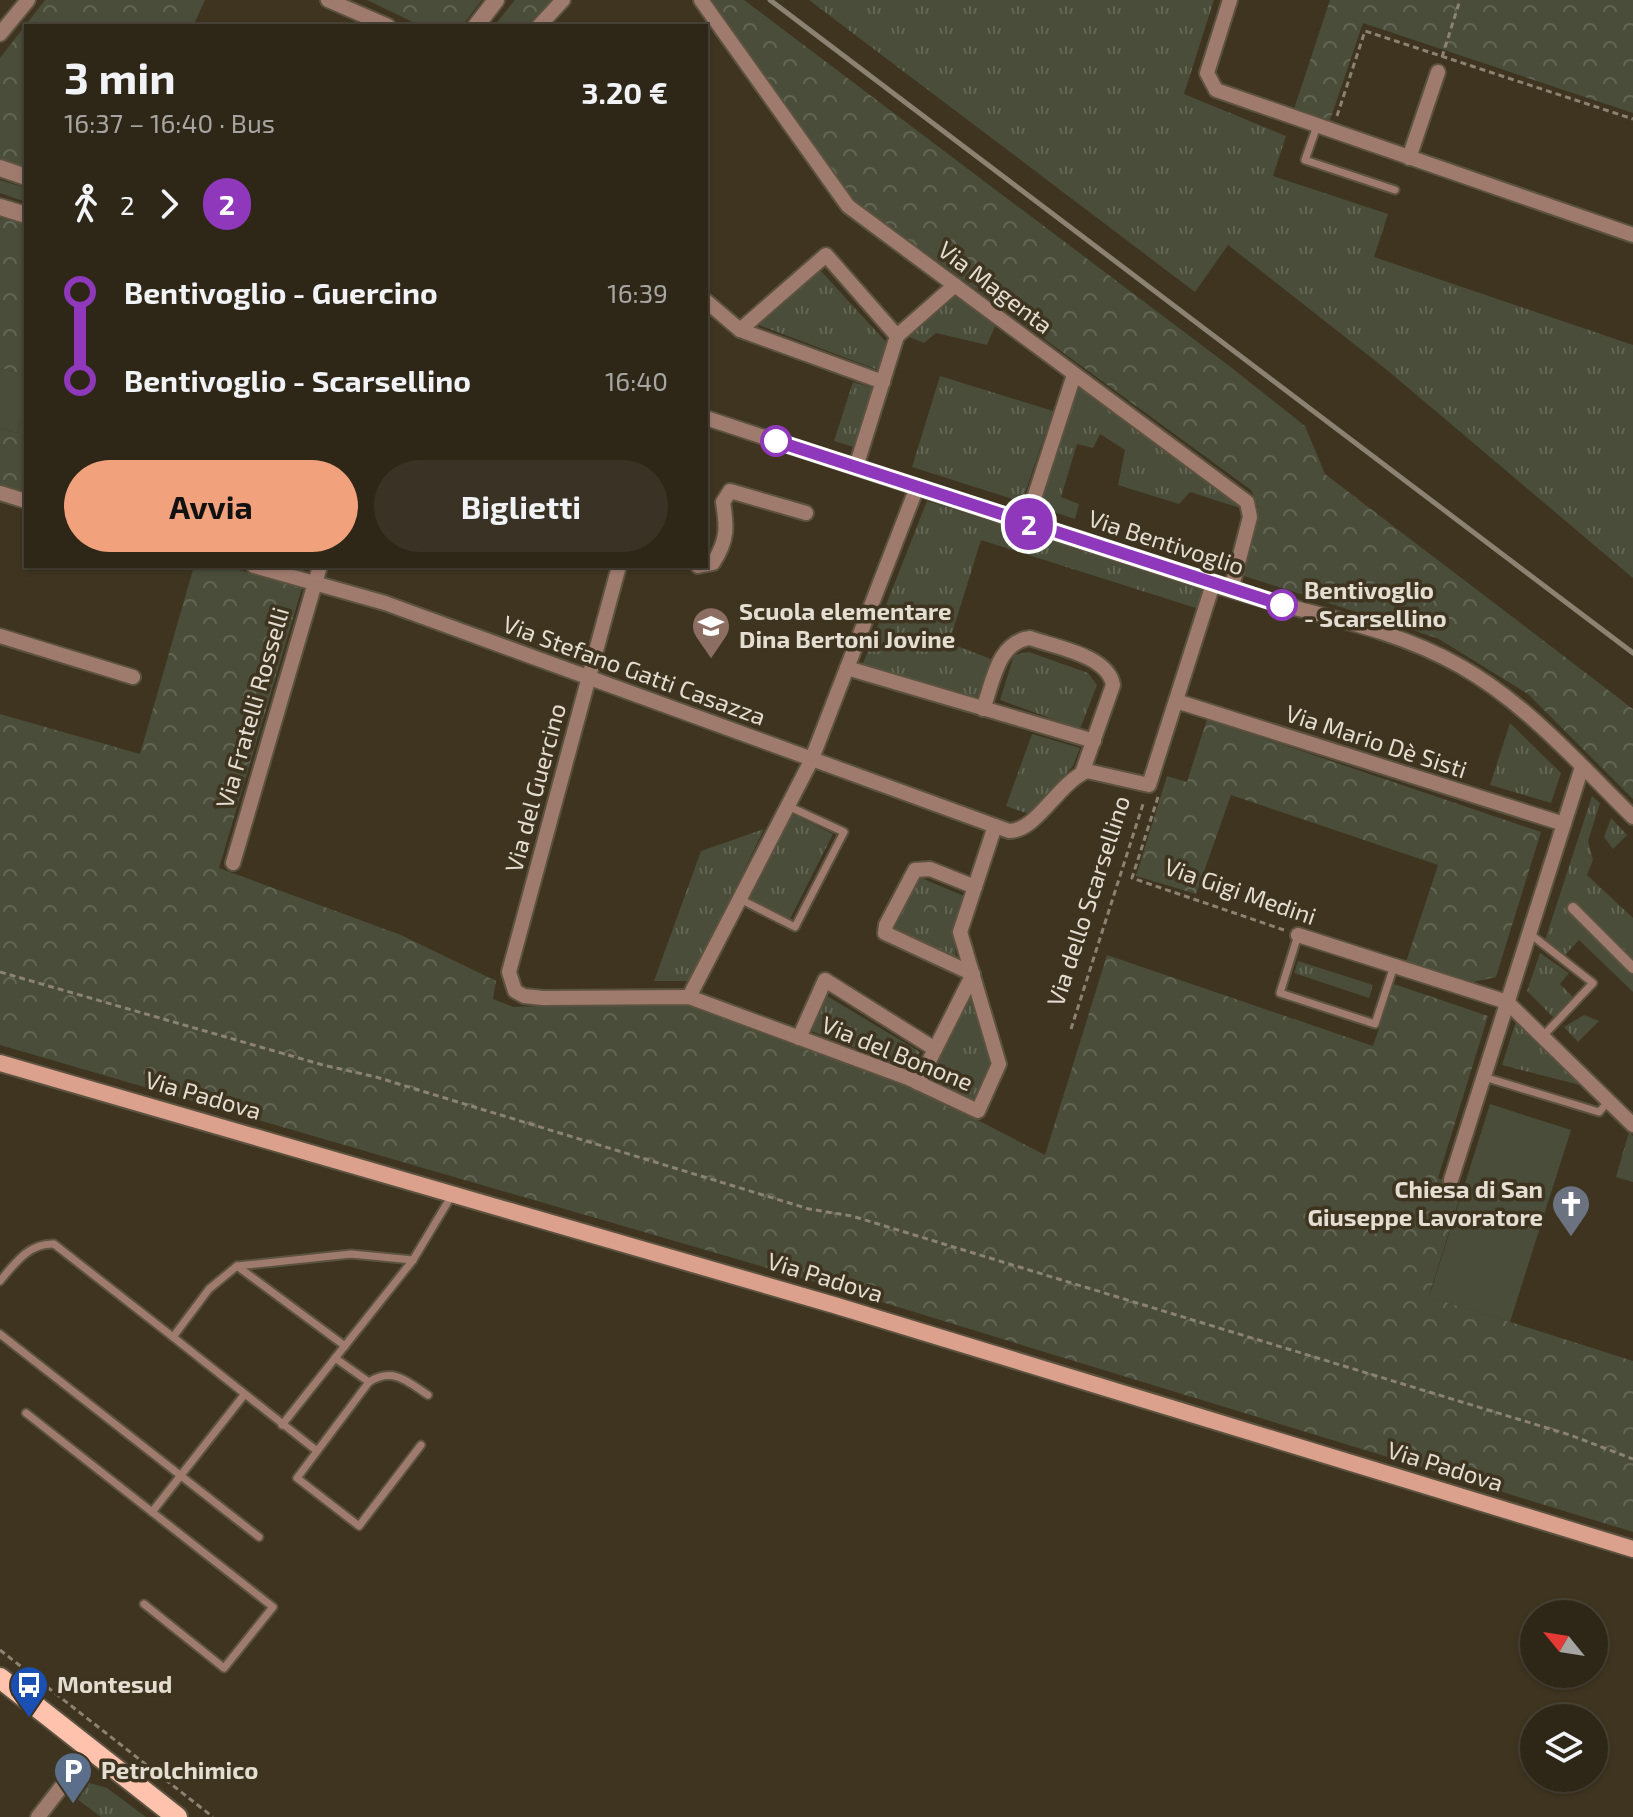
<!DOCTYPE html>
<html lang="it">
<meta charset="utf-8">
<style>
body{margin:0;font-family:"Exo 2",sans-serif;background:#3a3325;color:#f1f3f6;height:100vh;display:flex;flex-direction:column;font-size:30px;white-space:nowrap}
*{box-sizing:border-box;margin:0}
p{font-size:26px;color:#a7a5a2}
.icon{flex:none;width:44px;height:44px;fill:none;stroke:currentColor;stroke-width:2;stroke-linecap:round;stroke-linejoin:round}
.map{position:relative;flex:1;overflow:hidden}
.panel{position:absolute;left:24px;top:24px;width:684px;height:544px;display:flex;flex-direction:column;background:#2e2718;border-radius:0px;box-shadow:0 2px 6px #0004,0 0 0 2px #494437}
.panel>*{flex:none}
.badge{padding:0 16px;border-radius:26px;font-size:28px;line-height:52px}
.needle{width:52px;rotate:300deg}
.tools{position:absolute;left:1520px;top:1600px;display:grid;gap:16px}
.tools a{display:grid;place-items:center;width:88px;height:88px;border-radius:50%;background:#2e2718;box-shadow:0 2px 6px #0004,0 0 0 2px #494437;font-size:40px}
.map>.badge{position:absolute;translate:-50% -50%;box-shadow:0 0 0 4px #fff}
.legs{display:flex;align-items:center;gap:12px;height:88px;padding:0 40px;font-size:26px}
.legs p{margin-inline-start:auto}
.headline{display:flex;align-items:center;justify-content:space-between;height:136px;padding:0 40px}
h1{font-size:44px;font-weight:700;line-height:60px}
.action{display:flex;gap:16px;margin-top:auto;padding:16px 40px}
.action a{flex:1;height:92px;border-radius:48px;background:#f1a17c;color:#111;font-size:32px;font-weight:700;line-height:92px;text-align:center}
.action a+a{background:#3a3325;color:#f1f3f6}
ul{padding:0 40px;list-style:none}
li{display:flex;align-items:center;gap:28px;height:88px;font-size:30px}
li i{display:grid;place-items:center;width:12px;height:100%;margin:0 10px;background:currentColor}
li i::after{content:'';width:20px;height:20px;margin:-10px;border:6px solid;border-radius:50%;background:#2e2718}
li p{margin-inline-start:auto}
li:first-child i{background:linear-gradient(#0000 50%,currentColor 0)}
li:last-child i{background:linear-gradient(currentColor 50%,#0000 0)}
.map>svg:first-child{display:block}
</style>
<div class="map">
<svg width="1633" height="1817" viewBox="0 0 1633 1817">
<defs>
<pattern id="grass-tufts" width="24" height="20" patternUnits="userSpaceOnUse" patternTransform="scale(2)"><rect width="24" height="20" fill="#494d39"/><path d="M3 7l-1-3M5 7V3M7 7l1-3M15 17l-1-3M17 17v-4M19 17l1-3" fill="none" stroke="#636655"/></pattern>
<pattern id="park-crowns" width="20" height="18" patternUnits="userSpaceOnUse" patternTransform="scale(2)"><rect width="20" height="18" fill="#494d39"/><path d="M2 6a3 3 0 1 1 6 0M12 15a3 3 0 1 1 6 0" fill="none" stroke="#636655"/></pattern>
</defs>
<rect width="100%" height="100%" fill="#3e3420"/>
<g fill="url(#grass-tufts)">
<polygon points="809,0 1214,0 1184,94 1286,136 1273,176 1388,214 1374,257 1633,345 1633,578 1387,370 1228,245 1195,292"/>
<polygon points="0,180 26,188 26,202 0,193"/>
<polygon points="820,270 886,342 878,370 759,325"/>
<polygon points="954,293 995,326 987,345 936,333 924,343 904,335"/>
<polygon points="940,376 1053,411 1022,502 912,467"/>
<polygon points="853,382 873,388 854,447 834,441"/>
<polygon points="1078,386 1233,499 1240,508 1190,492 1179,504 1118,485 1125,450 1100,434 1093,448 1077,444 1061,497 1079,504 1075,519 1036,506"/>
<polygon points="927,501 1205,588 1199,609 981,540 949,643 991,659 979,701 862,666"/>
<polygon points="1029,652 1088,673 1097,685 1080,729 1000,700 1014,655"/>
<polygon points="1510,723 1561,773 1551,803 1490,785"/>
<polygon points="1032,734 1080,748 1073,766 1029,814 1006,806"/>
<polygon points="1592,796 1600,803 1588,841 1593,860 1587,875 1633,918 1633,992 1579,940 1565,955 1545,940"/>
<polygon points="793,814 833,834 789,921 749,900"/>
<polygon points="1611,818 1627,835 1613,849 1604,837"/>
<polygon points="764,829 691,981 654,981 701,851"/>
<polygon points="919,877 964,896 953,930 956,957 893,931"/>
<polygon points="1540,953 1569,973 1560,984 1573,997 1554,1018 1527,991"/>
<polygon points="1298,961 1373,985 1369,998 1294,973"/>
<polygon points="972,991 990,1063 972,1102 926,1081"/>
<polygon points="827,996 920,1052 911,1069 811,1031"/>
<polygon points="1584,1015 1599,1021 1578,1042 1564,1027"/>
<polygon points="1516,1021 1584,1086 1502,1065"/>
<polygon points="1629,1132 1633,1136 1633,1182 1616,1177"/>
<polygon points="86,1782 107,1788 146,1817 101,1817 69,1793"/>
</g>
<g fill="url(#park-crowns)">
<polygon points="45,0 205,0 193,26 26,26 26,170 0,160 0,58"/>
<polygon points="367,0 482,0 462,26 421,26"/>
<polygon points="515,0 555,0 531,26 494,26"/>
<polygon points="708,0 744,0 1228,365 1305,426 1325,474 1633,709 1633,799 1528,694 1437,638 1241,575 1258,507 1251,490 928,254 873,217 841,187"/>
<polygon points="1330,0 1633,0 1633,113 1363,23 1330,120 1294,109"/>
<polygon points="0,218 26,224 26,376 0,368"/>
<polygon points="26,406 26,493 0,485 0,428 17,433"/>
<polygon points="194,566 226,566 302,588 219,868 401,935 496,981 493,999 513,1007 687,1000 914,1087 1045,1155 1107,955 1373,1046 1394,984 1488,1016 1438,1178 1463,1187 1429,1296 1633,1361 1633,1532 826,1285 0,1045 0,714 140,754"/>
<polygon points="1207,719 1541,832 1496,977 1473,982 1406,962 1438,865 1231,795 1196,894 1136,876 1167,776 1187,782"/>
<circle cx="934" cy="910" r="10"/>
</g>
<g fill="#494d39">
<polygon points="0,368 26,376 26,406 17,433 0,428"/>
<polygon points="1490,1104 1571,1130 1510,1322 1429,1297"/>
</g>
<g fill="none" stroke-linecap="round" stroke-linejoin="round">
<defs>
<g id="service">
<polyline points="1317,126 1305,160 1395,190"/>
<polyline points="740,899 795,927 844,832 788,806"/>
<polyline points="1529,933 1593,983 1543,1036"/>
<polyline points="1298,935 1280,993 1375,1024 1394,966"/>
<polyline points="1484,1077 1599,1112 1609,1101"/>
<polyline points="237,1266 345,1346"/>
<path d="M0,1281c15,-18 29,-38 54,-37l119,93"/>
<polyline points="0,1334 259,1537"/>
<polyline points="335,1358 369,1382"/>
<polyline points="26,1413 273,1607 224,1668 144,1604"/>
<polyline points="282,1425 413,1260 452,1195"/>
<path d="M421,1445l-62,81 -62,-48 72,-96c24,-15 38,-1 59,13"/>
<polyline points="317,1451 173,1337 209,1289 237,1266 351,1254 413,1260"/>
<polyline points="152,1512 244,1395"/>
</g>
<polyline id="pedestrian" points="1573,908 1633,968"/>
<g id="minor">
<polyline points="328,0 388,26"/>
<polyline points="701,0 848,206 1247,502 1250,517 1231,590"/>
<polyline points="1230,0 1207,73 1216,90 1633,235"/>
<polyline points="539,26 563,0"/>
<polyline points="0,34 28,0"/>
<polyline points="1409,158 1438,72"/>
<polyline points="706,301 740,330 883,382"/>
<polyline points="740,330 826,255 897,336"/>
<path d="M706,418c173,57 345,114 518,170 78,25 164,37 236,78 66,37 119,98 173,151"/>
<polyline points="856,467 897,336 955,285"/>
<polyline points="0,493 26,501"/>
<polyline points="1026,523 1074,375"/>
<path d="M254,566l131,37 624,228c28,0 49,-48 78,-60l62,14 64,-201"/>
<polyline points="619,566 509,972 515,991 524,996 543,998 689,997 908,1078 978,1111 999,1064 960,932 995,826"/>
<path d="M698,566l15,-3c15,-23 14,-36 10,-61l7,-11 76,22"/>
<polyline points="0,636 133,677"/>
<polyline points="847,668 1094,741"/>
<polyline points="1176,701 1564,824"/>
<path d="M983,709c10,-26 14,-67 47,-71 24,9 78,17 83,47l-31,88"/>
<polyline points="233,863 320,566"/>
<polyline points="1298,935 1507,1002 1633,1125"/>
<polyline points="689,997 811,761 917,487"/>
<polyline points="799,1038 825,980 935,1049"/>
<polyline points="918,1083 973,974 885,933 886,925 915,870 930,869 975,887"/>
<polyline points="1451,1180 1582,767"/>
<polyline points="38,1817 90,1750"/>
</g>
<g id="tertiary">
<polyline points="476,26 496,0"/>
<polyline points="0,168 26,177"/>
<polyline points="0,207 26,215"/>
</g>
<polyline id="secondary" points="0,1063 834,1305 1633,1549"/>
<polyline id="primary" points="0,1678 177,1817"/>
</defs>
<use href="#service" stroke="#5c5240" stroke-width="11"/>
<use href="#pedestrian" stroke="#5c5240" stroke-width="14"/>
<use href="#minor" stroke="#5c5240" stroke-width="18"/>
<use href="#tertiary" stroke="#5c5240" stroke-width="20"/>
<use href="#secondary" stroke="#5c5240" stroke-width="20"/>
<use href="#primary" stroke="#5c5240" stroke-width="24"/>
<g stroke="#8b8272" stroke-width="3" stroke-dasharray="6 4" stroke-linecap="butt">
<polyline points="1442,57 1460,0"/>
<polyline points="1337,116 1365,31 1633,119"/>
<polyline points="1158,797 1132,878 1284,930"/>
<polyline points="0,972 323,1065 376,1077 809,1209 852,1216 1570,1435 1633,1459"/>
<polyline points="1071,1029 1144,801"/>
<polyline points="0,1650 213,1817"/>
</g>
<use href="#service" stroke="#9f7b6d" stroke-width="7"/>
<use href="#pedestrian" stroke="#9f7b6d" stroke-width="10"/>
<use href="#minor" stroke="#9f7b6d" stroke-width="14"/>
<use href="#tertiary" stroke="#9f7b6d" stroke-width="16"/>
<use href="#secondary" stroke="#dba18c" stroke-width="16"/>
<use href="#primary" stroke="#ffc3ad" stroke-width="20"/>
<polyline stroke="#8b8272" stroke-width="5" points="770,0 1633,653"/>
</g>
<g fill="none" stroke-linecap="round" stroke-linejoin="round">
<defs>
<polyline id="line-1" points="776,441 1282,605"/>
</defs>
<use href="#line-1" stroke="#fff" stroke-width="18"/>
<use href="#line-1" stroke="#8f38bc" stroke-width="12"/>
</g>
<defs>
<symbol id="school-pin" viewBox="-11 -11 22 30"><path d="M0 17L-7.5 6A9.5 9.5 0 1 1 7.5 6Z" fill="#8d6e63" stroke="#3e3420"/><path d="M0-5L7-2L0 1L-7-2ZM-4 1L0 2.5L4 1V4Q0 6-4 4Z" fill="#fff"/></symbol>
<symbol id="church-pin" viewBox="-11 -11 22 30"><path d="M0 17L-7.5 6A9.5 9.5 0 1 1 7.5 6Z" fill="#6b7280" stroke="#3e3420"/><path d="M-1.2-6h2.4v3.5h3.3v2.4h-3.3V6h-2.4V-.1h-3.3v-2.4h3.3Z" fill="#fff"/></symbol>
<symbol id="bus-pin" viewBox="-11 -11 22 30"><path d="M0 17L-7.5 6A9.5 9.5 0 1 1 7.5 6Z" fill="#1a4fb4" stroke="#3e3420"/><path d="M-5-6H5V4H4V6H2V4H-2V6H-4V4H-5ZM-3.5-4V0h7V-4ZM-3.5 1.2v1.5H-2V1.2ZM2 1.2v1.5H3.5V1.2Z" fill="#fff"/></symbol>
<symbol id="parking-pin" viewBox="-11 -11 22 30"><path d="M0 17L-7.5 6A9.5 9.5 0 1 1 7.5 6Z" fill="#5c6f8a" stroke="#3e3420"/><path d="M-3.5-5.5H1a3.5 3.5 0 0 1 0 7H-1V5.5H-3.5ZM-1-3.4V-.6H.8a1.4 1.4 0 0 0 0-2.8Z" fill="#fff"/></symbol>
</defs>
<g fill-rule="evenodd">
<use href="#school-pin" x="689" y="604" width="44" height="60"/>
<use href="#church-pin" x="1549" y="1182" width="44" height="60"/>
<use href="#bus-pin" x="7" y="1663" width="44" height="60"/>
<use href="#parking-pin" x="51" y="1749" width="44" height="60"/>
</g>
<g fill="#fff" stroke="#8f38bc" stroke-width="4">
<circle cx="776" cy="441" r="14"/>
<circle cx="1282" cy="605" r="14"/>
</g>
<g text-anchor="middle" stroke-width="7" stroke-linejoin="round" paint-order="stroke">
<g font-size="24" fill="#e4ddd1" stroke="#3e3420">
<text transform="translate(995 288) rotate(37)" y="8">Via Magenta</text>
<text transform="translate(1166 543) rotate(18)" y="8">Via Bentivoglio</text>
<text transform="translate(634 671) rotate(20)" y="8">Via Stefano Gatti Casazza</text>
<text transform="translate(253 708) rotate(-74)" y="8">Via Fratelli Rosselli</text>
<text transform="translate(1376 742) rotate(18)" y="8">Via Mario Dè Sisti</text>
<text transform="translate(536 788) rotate(-75)" y="8">Via del Guercino</text>
<text transform="translate(1240 892) rotate(19)" y="8">Via Gigi Medini</text>
<text transform="translate(1089 901) rotate(-72)" y="8">Via dello Scarsellino</text>
<text transform="translate(897 1054) rotate(22)" y="8">Via del Bonone</text>
<text transform="translate(203 1096) rotate(16)" y="8">Via Padova</text>
<text transform="translate(825 1278) rotate(17)" y="8">Via Padova</text>
<text transform="translate(1445 1467) rotate(17)" y="8">Via Padova</text>
</g>
<g font-size="24" font-weight="bold" fill="#e4ddd1" stroke="#3e3420" text-anchor="start">
<text x="1304" y="599">Bentivoglio<tspan x="1304" dy="28">- Scarsellino</tspan></text>
</g>
<g font-size="24" font-weight="bold" fill="#e4ddd1" stroke="#3e3420" text-anchor="start">
<text x="739" y="620">Scuola elementare<tspan x="739" dy="28">Dina Bertoni Jovine</tspan></text>
<text x="1543" y="1198" text-anchor="end">Chiesa di San<tspan x="1543" dy="28">Giuseppe Lavoratore</tspan></text>
<text x="57" y="1693">Montesud</text>
<text x="101" y="1779">Petrolchimico</text>
</g>
</g>
</svg>
<div class="tools">
<a><svg class="needle" viewBox="-14 -14 28 28"><path d="M0-13l5 13h-10z" fill="#e53935"/><path d="M0 13l5-13h-10z" fill="#a7a5a2"/></svg></a>
<a><svg class="icon" aria-label="layers" viewBox="0 0 24 24"><path d="M12 4l9 5-9 5-9-5zM3 14l9 5 9-5"/></svg></a>
</div>
<b class="badge" style="left:1029px;top:524px;background:#8f38bc;color:#fff">2</b>
<section class="panel">
<div class="headline"><div><h1>3 min</h1><p>16:37 – 16:40 · Bus</p></div><b>3.20 €</b></div>
<div class="legs"><svg class="icon" aria-label="walk" viewBox="0 0 24 24"><circle cx="13" cy="4" r="2"/><path d="M13 8l-2 6 4 7M11 14l-3 7M7 12l3-4h3l4 4"/></svg>2<svg class="icon" aria-label="forward" viewBox="0 0 24 24"><path d="M9 5l7 7-7 7"/></svg><b class="badge" style="background:#8f38bc;color:#fff">2</b></div>
<ul>
<li><i style="color:#8f38bc"></i><b>Bentivoglio - Guercino</b><p>16:39</p></li>
<li><i style="color:#8f38bc"></i><b>Bentivoglio - Scarsellino</b><p>16:40</p></li>
</ul>
<div class="action"><a>Avvia</a><a>Biglietti</a></div>
</section>
</div>
